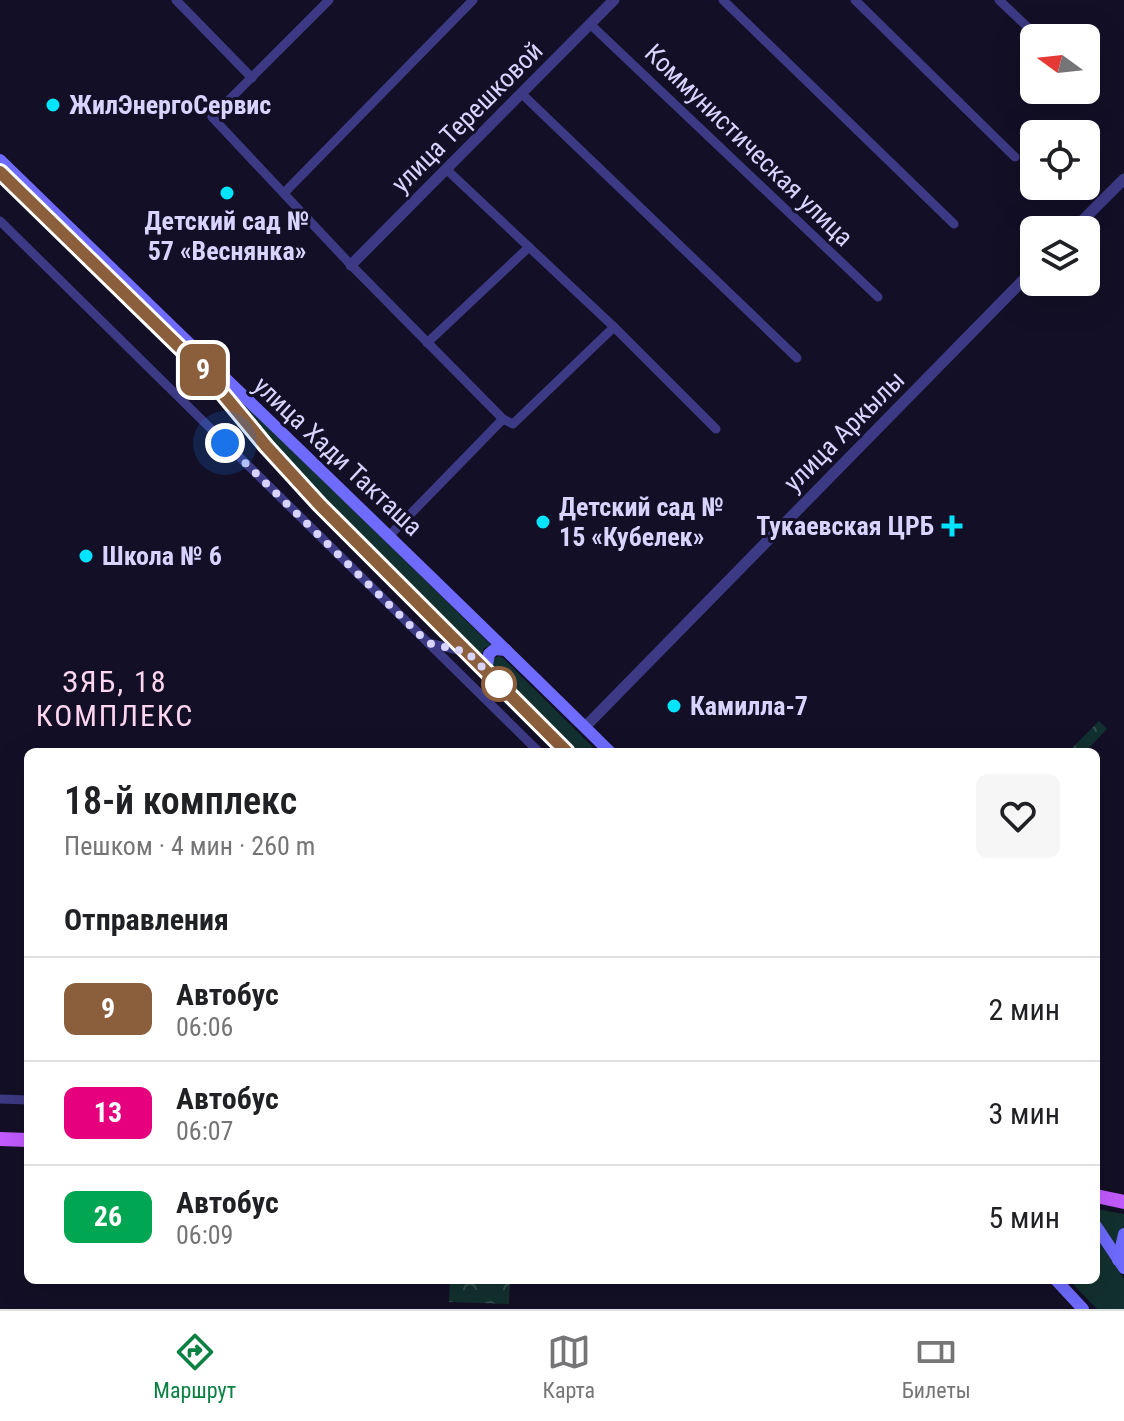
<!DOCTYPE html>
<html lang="ru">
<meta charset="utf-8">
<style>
body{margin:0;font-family:"Roboto Condensed",sans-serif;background:#f6f6f6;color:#202124;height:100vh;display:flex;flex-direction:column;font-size:30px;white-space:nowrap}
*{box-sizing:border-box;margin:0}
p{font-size:26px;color:#757577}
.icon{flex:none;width:44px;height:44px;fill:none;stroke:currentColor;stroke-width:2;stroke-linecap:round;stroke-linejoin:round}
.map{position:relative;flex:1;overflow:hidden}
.side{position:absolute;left:24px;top:748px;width:1076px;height:536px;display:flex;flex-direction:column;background:#fff;border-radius:12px;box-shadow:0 8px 32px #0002}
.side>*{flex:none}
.badge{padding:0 16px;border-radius:12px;font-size:28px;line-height:52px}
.needle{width:52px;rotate:285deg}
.fabs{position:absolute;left:1020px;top:24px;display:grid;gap:16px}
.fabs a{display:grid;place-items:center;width:80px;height:80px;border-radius:12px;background:#fff;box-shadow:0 8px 32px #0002;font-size:40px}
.you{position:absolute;width:40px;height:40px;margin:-20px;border:6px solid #fff;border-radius:50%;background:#1a73e8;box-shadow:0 0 0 12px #1a73e833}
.map>.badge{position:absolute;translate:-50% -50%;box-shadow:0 0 0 4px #fff}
h2{padding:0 40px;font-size:30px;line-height:72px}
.round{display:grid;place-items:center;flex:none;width:84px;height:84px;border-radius:12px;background:#f6f6f6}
.headline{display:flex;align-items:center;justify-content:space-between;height:136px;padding:0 40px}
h1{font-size:38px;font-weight:600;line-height:60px}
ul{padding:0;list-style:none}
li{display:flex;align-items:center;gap:24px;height:104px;padding:0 40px;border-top:2px solid #e0e0e0}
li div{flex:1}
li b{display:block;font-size:30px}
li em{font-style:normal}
li .badge{min-width:88px;font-weight:700;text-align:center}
.tabs{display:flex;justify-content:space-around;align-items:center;height:112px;border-top:2px solid #e0e0e0;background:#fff;font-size:22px;color:#757577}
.tabs a{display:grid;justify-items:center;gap:4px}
.tabs .on{color:#0b8043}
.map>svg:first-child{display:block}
</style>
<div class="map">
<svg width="1124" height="1309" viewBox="0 0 1124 1309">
<defs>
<pattern id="park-crowns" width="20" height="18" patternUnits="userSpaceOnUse" patternTransform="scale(2)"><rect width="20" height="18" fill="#12302f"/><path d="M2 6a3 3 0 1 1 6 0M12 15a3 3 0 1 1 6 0" fill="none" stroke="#344d4e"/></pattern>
</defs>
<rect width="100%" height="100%" fill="#130f26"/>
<g fill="#12302f">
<polygon points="218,377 492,646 484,648 481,657 331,509 216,379"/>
<polygon points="499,656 503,658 598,752 576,752 491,668 492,659"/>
<polygon points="1096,1209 1124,1214 1124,1226 1115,1248 1096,1219"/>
<polygon points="1096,1237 1124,1279 1124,1309 1097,1309 1069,1280 1096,1280"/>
</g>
<g fill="url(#park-crowns)">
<polygon points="1099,721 1107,729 1085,752 1072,752 1070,750"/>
<polygon points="450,1280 510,1281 509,1304 449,1302"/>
</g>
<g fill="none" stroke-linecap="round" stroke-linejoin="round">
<g stroke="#3d3a85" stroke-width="9">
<polyline points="176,0 252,78"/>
<polyline points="329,0 212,117 351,265 503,419 513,424 614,327"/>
<polyline points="723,0 954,224"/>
<polyline points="855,0 1015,157"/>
<polyline points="999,0 1039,38"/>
<polyline points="590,24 878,297"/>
<polyline points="521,93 797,358"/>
<polyline points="446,169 614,327 716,429"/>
<polyline points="285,192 473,0"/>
<polyline points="0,221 539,752"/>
<polyline points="427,343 529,247"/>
<polyline points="390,535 503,419"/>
<polyline points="428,643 467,652"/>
<polyline points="0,1099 28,1100"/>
</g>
<g stroke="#3d3a85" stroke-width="11">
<polyline points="1073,230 1124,179"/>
<polyline points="351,265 614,0"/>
<polyline points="585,727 1034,269"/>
</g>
<g stroke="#6f6bff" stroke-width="12">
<path d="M0,160c203,198 408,393 610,592"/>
<polyline points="0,172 161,329"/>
<polyline points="194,361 320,505 567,752"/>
<polyline points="486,671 489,654 495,649 506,650"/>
<polyline points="1096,1226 1124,1268"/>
<polyline points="1118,1260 1124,1234"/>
<polyline points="1056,1280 1083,1309"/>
</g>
<g stroke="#c25bff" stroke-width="14">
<polyline points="0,1139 28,1140"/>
<polyline points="1096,1196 1124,1202"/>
</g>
</g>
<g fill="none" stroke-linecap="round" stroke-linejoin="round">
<defs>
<polyline id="line" points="0,172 204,371 266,446 320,505 567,752"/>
</defs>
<use href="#line" stroke="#fff" stroke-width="18"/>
<use href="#line" stroke="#8b5e3c" stroke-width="12"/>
<polyline stroke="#d9d4ff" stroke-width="8" stroke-dasharray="0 14.4" points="225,443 428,643 467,652 505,690 499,684"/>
</g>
<g fill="#00e5ff" stroke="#130f26" stroke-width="3">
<circle cx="53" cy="105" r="8"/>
<circle cx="227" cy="193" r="8"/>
<circle cx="543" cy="522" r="8"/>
<path d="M948 514h8v8h8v8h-8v8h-8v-8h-8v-8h8z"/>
<circle cx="86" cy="556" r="8"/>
<circle cx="674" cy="706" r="8"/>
</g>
<circle fill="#fff" stroke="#8b5e3c" stroke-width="4" cx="499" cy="684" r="16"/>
<g text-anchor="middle" stroke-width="6" stroke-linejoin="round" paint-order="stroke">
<g font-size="26" font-weight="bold" fill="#d9d4ff" stroke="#130f26" text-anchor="start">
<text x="69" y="114">ЖилЭнергоСервис</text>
<text x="227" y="230" text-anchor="middle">Детский сад №<tspan x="227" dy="30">57 «Веснянка»</tspan></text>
<text x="559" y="516">Детский сад №<tspan x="559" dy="30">15 «Кубелек»</tspan></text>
<text x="934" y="535" text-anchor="end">Тукаевская ЦРБ</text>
<text x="102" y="565">Школа № 6</text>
<text x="690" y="715">Камилла-7</text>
</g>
<g font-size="26" fill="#d9d4ff" stroke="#130f26">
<text transform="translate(467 117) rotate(-45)" y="9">улица Терешковой</text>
<text transform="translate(749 145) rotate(44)" y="9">Коммунистическая улица</text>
<text transform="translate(844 431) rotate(-45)" y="9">улица Аркылы</text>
<text transform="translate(338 456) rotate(43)" y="9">улица Хади Такташа</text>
</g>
<g font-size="30" letter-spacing="2" fill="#ffd6f0" stroke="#130f26">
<text x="115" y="692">ЗЯБ, 18<tspan x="115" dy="34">КОМПЛЕКС</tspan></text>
</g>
</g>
</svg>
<div class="fabs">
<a><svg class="needle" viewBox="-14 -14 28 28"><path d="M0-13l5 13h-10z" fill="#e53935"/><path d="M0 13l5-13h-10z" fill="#757577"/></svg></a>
<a><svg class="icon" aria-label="locate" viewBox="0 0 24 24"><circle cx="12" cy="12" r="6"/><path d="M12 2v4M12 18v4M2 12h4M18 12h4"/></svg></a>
<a><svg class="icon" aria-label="layers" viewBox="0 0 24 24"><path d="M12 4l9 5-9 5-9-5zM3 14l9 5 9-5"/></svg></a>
</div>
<div class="you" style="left:225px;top:443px"></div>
<b class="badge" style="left:203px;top:370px;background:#8b5e3c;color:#fff">9</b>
<section class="side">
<div class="headline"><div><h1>18-й комплекс</h1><p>Пешком · 4 мин · 260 m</p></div><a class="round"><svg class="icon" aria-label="heart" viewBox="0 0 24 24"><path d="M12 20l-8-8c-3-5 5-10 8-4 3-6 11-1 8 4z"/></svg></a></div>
<h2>Отправления</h2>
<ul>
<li><span class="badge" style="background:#8b5e3c;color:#fff">9</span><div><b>Автобус</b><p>06:06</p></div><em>2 мин</em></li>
<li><span class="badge" style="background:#e6007e;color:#fff">13</span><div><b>Автобус</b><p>06:07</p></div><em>3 мин</em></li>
<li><span class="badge" style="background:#00a651;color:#fff">26</span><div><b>Автобус</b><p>06:09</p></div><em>5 мин</em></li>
</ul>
</section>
</div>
<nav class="tabs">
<a class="on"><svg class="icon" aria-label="directions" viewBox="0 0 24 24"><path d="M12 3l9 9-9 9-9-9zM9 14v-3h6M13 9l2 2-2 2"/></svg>Маршрут</a>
<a><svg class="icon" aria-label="map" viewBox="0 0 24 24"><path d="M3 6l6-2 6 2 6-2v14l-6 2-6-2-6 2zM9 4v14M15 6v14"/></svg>Карта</a>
<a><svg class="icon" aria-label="tickets" viewBox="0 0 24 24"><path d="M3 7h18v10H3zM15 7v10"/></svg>Билеты</a>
</nav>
